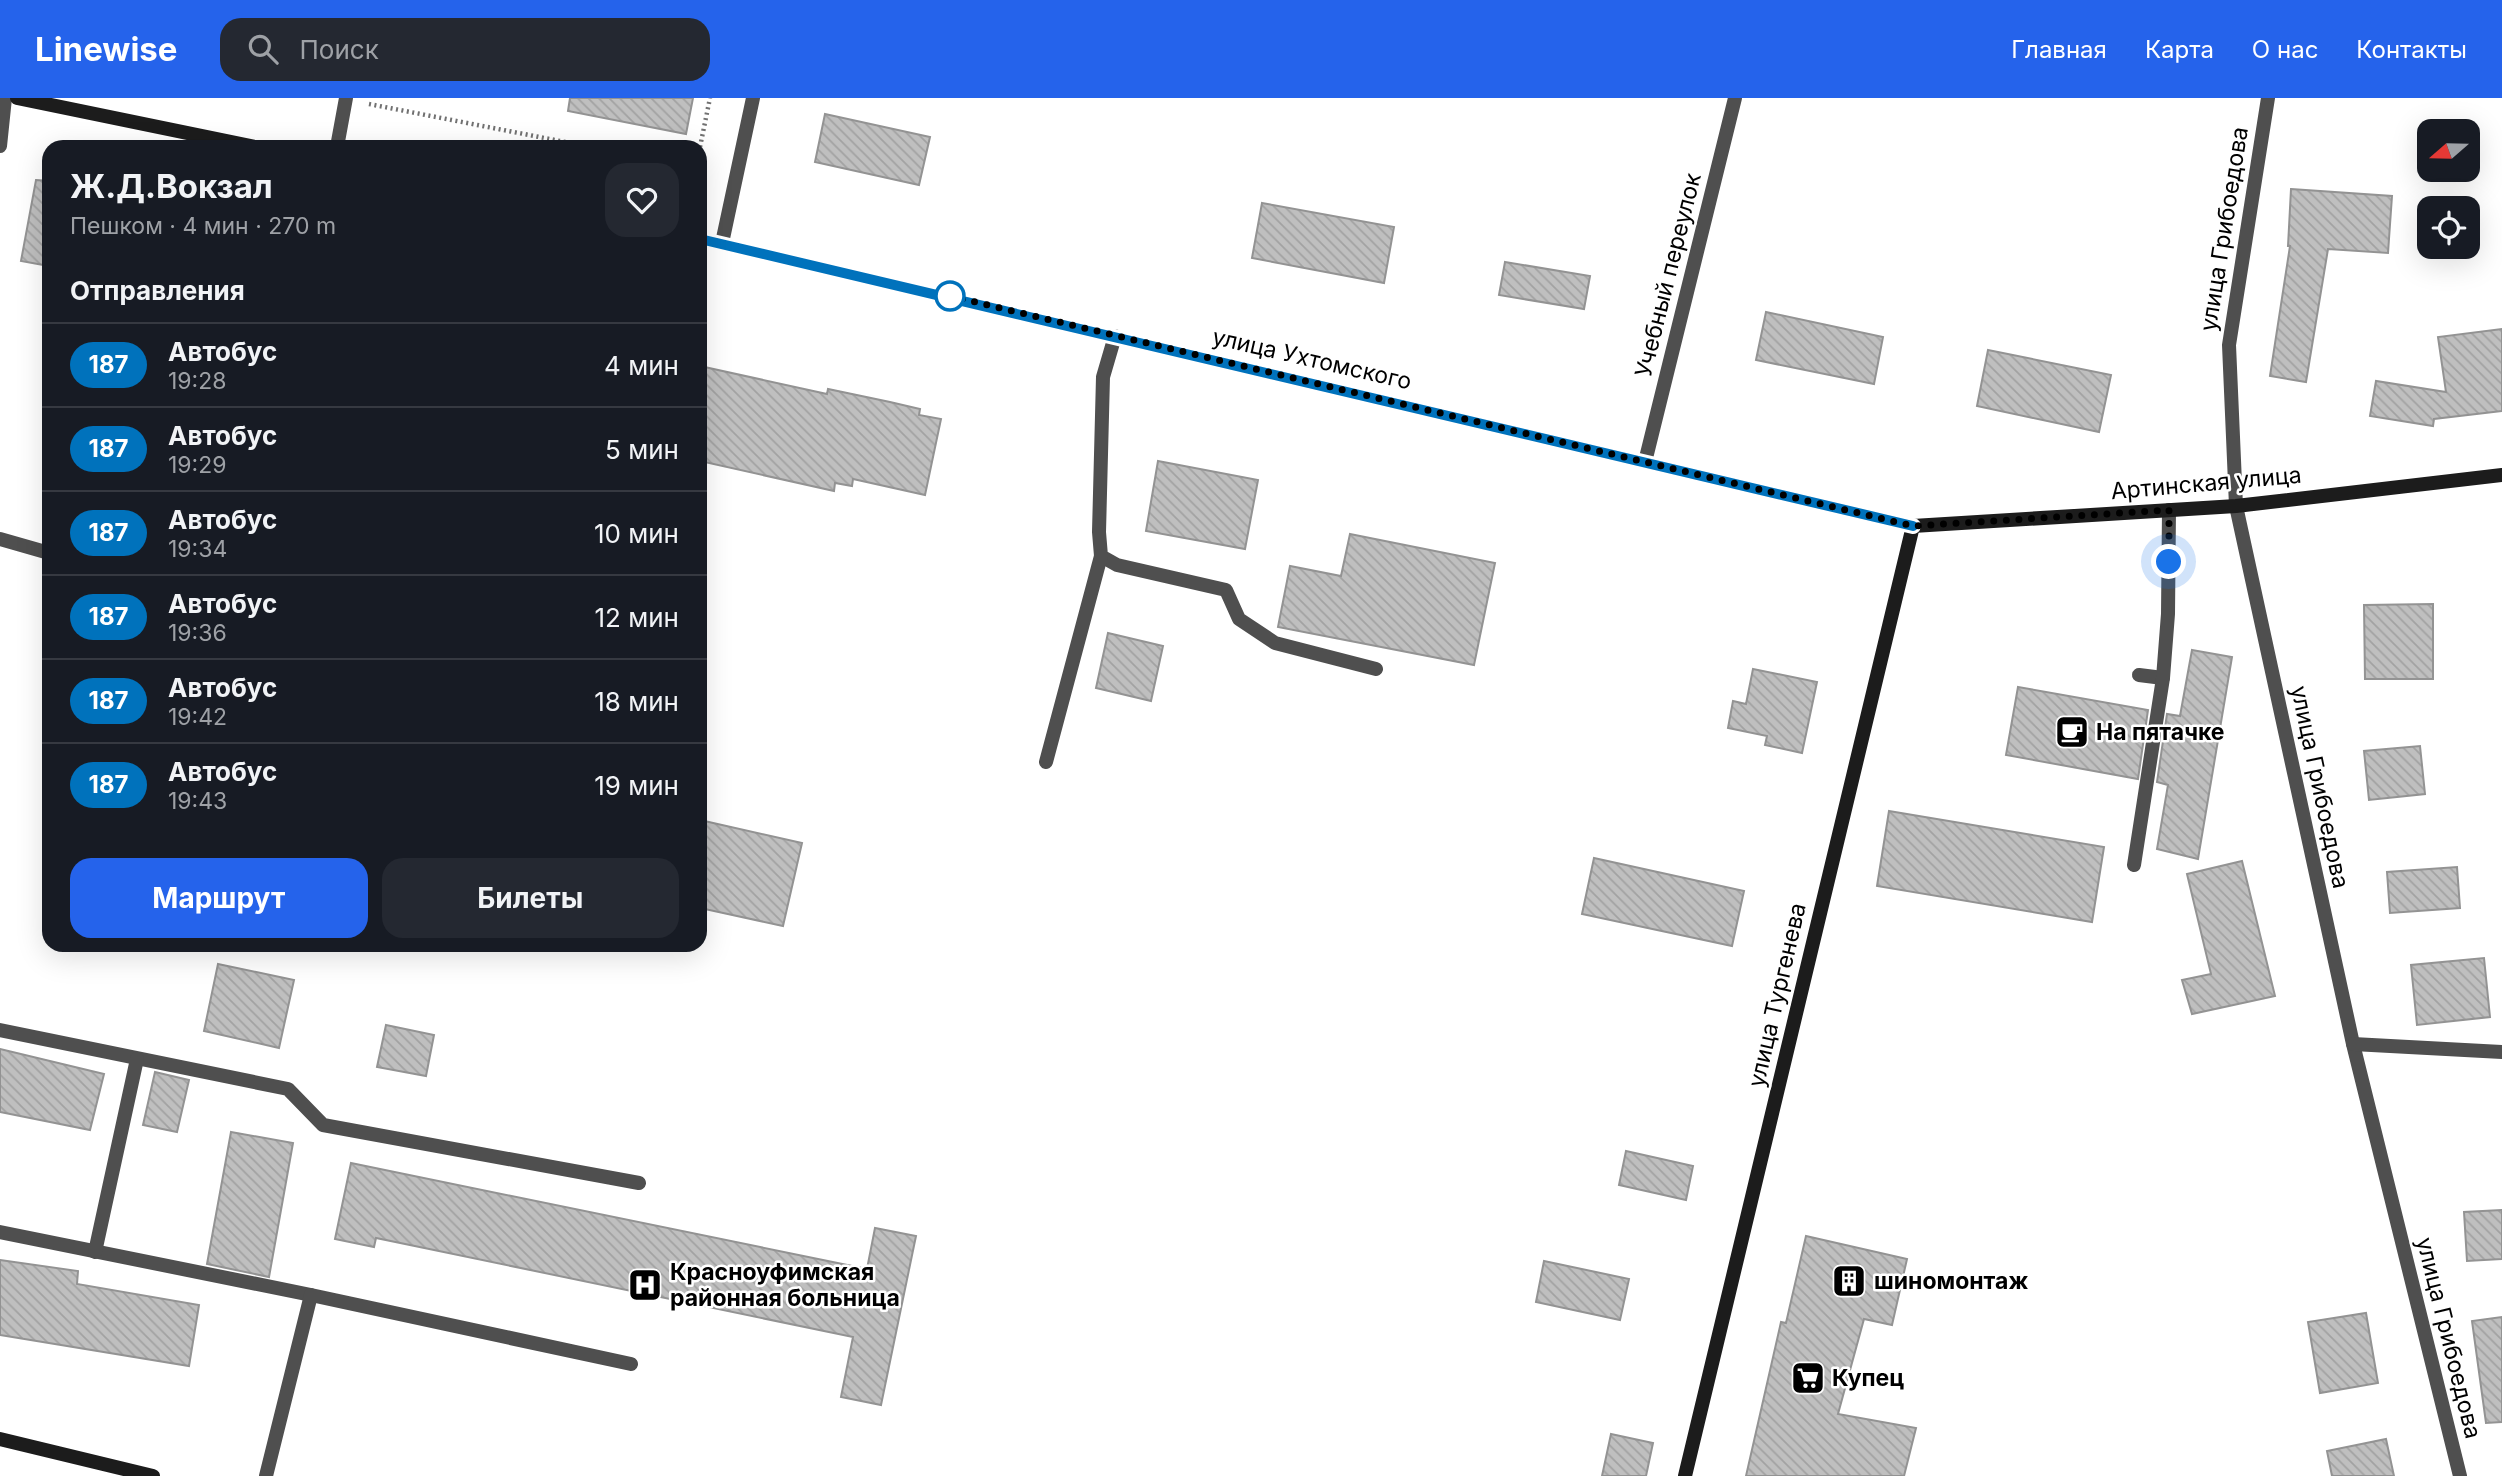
<!DOCTYPE html>
<html lang="ru">
<meta charset="utf-8">
<style>
body{margin:0;font-family:Inter,sans-serif;background:#242831;color:#f1f3f6;height:100vh;display:flex;flex-direction:column;font-size:26px;white-space:nowrap}
*{box-sizing:border-box;margin:0}
p{font-size:23px;color:#9ea1a6}
.icon{flex:none;width:38px;height:38px;fill:none;stroke:currentColor;stroke-width:2;stroke-linecap:round;stroke-linejoin:round}
.map{position:relative;flex:1;overflow:hidden}
.drawer{position:absolute;left:42px;top:42px;width:665px;height:812px;display:flex;flex-direction:column;background:#171b24;border-radius:21px;box-shadow:0 7px 28px #0002}
.drawer>*{flex:none}
.badge{padding:0 14px;border-radius:23px;font-size:24px;line-height:46px}
.needle{width:46px;rotate:250deg}
.fabs{position:absolute;left:2417px;top:21px;display:grid;gap:14px}
.fabs a{display:grid;place-items:center;width:63px;height:63px;border-radius:14px;background:#171b24;box-shadow:0 7px 28px #0002;font-size:35px}
.you{position:absolute;width:35px;height:35px;margin:-18px;border:5px solid #fff;border-radius:50%;background:#1a73e8;box-shadow:0 0 0 10px #1a73e833}
.map>.badge{position:absolute;translate:-50% -50%;box-shadow:0 0 0 4px #fff}
h2{padding:0 28px;font-size:26px;line-height:63px}
.round{display:grid;place-items:center;flex:none;width:74px;height:74px;border-radius:21px;background:#242831}
.head{display:flex;align-items:center;justify-content:space-between;height:119px;padding:0 28px}
h1{font-size:33px;font-weight:700;line-height:52px}
.cta{display:flex;gap:14px;margin-top:auto;padding:14px 28px}
.cta a{flex:1;height:80px;border-radius:21px;background:#2563eb;color:#fff;font-size:28px;font-weight:700;line-height:80px;text-align:center}
.cta a+a{background:#242831;color:#f1f3f6}
ul{padding:0;list-style:none}
li{display:flex;align-items:center;gap:21px;height:84px;padding:0 28px;border-top:2px solid #363941}
li div{flex:1}
li b{display:block;font-size:26px}
li em{font-style:normal}
li .badge{min-width:77px;font-weight:700;text-align:center}
header{display:flex;align-items:center;gap:42px;box-sizing:border-box;height:98px;padding:0 35px;background:#2563eb;color:#fff}
header strong{font-size:33px}
nav{display:flex;gap:38px;margin-inline-start:auto;font-size:24px}
.search{width:490px;height:63px;background:#242831;display:flex;align-items:center;gap:18px;box-sizing:border-box;padding:0 24px;border-radius:21px;color:#9ea1a6;font-size:26px}
.map>svg:first-child{display:block}
</style>
<header>
<strong>Linewise</strong>
<div class="search"><svg class="icon" aria-label="search" viewBox="0 0 24 24"><circle cx="10" cy="10" r="6"/><path d="M15 15l6 6"/></svg>Поиск</div>
<nav><a>Главная</a><a>Карта</a><a>О нас</a><a>Контакты</a></nav>
</header>
<div class="map">
<svg width="2502" height="1378" viewBox="0 0 2502 1378">
<defs>
<pattern id="building-back-hatch" width="6" height="6" patternUnits="userSpaceOnUse" patternTransform="scale(1.75)"><rect width="6" height="6" fill="#bfbfbf"/><path d="M-1 5l2 2M0 0l6 6M5-1l2 2" fill="none" stroke="#a2a2a2"/></pattern>
</defs>
<rect width="100%" height="100%" fill="#fff"/>
<g fill="url(#building-back-hatch)" stroke="#939393" stroke-width="2">
<polygon points="570,0 693,0 686,36 568,13"/>
<polygon points="825,16 930,39 919,87 815,64"/>
<polygon points="36,82 49,83 49,168 21,163"/>
<polygon points="2291,91 2392,98 2388,155 2328,151 2306,284 2270,278 2290,148 2288,148"/>
<polygon points="1262,105 1394,129 1384,185 1252,160"/>
<polygon points="1505,164 1590,178 1584,211 1499,197"/>
<polygon points="1766,214 1883,239 1874,286 1756,262"/>
<polygon points="2502,231 2502,313 2434,321 2433,328 2370,318 2376,283 2446,294 2438,239"/>
<polygon points="1988,252 2111,277 2099,334 1977,308"/>
<polygon points="700,268 827,296 828,291 890,304 920,311 919,317 941,321 925,397 853,381 852,388 835,385 834,393 700,363"/>
<polygon points="1158,363 1258,382 1245,451 1146,433"/>
<polygon points="1350,436 1495,465 1474,567 1278,529 1290,468 1341,478"/>
<polygon points="2433,506 2433,581 2365,581 2364,507"/>
<polygon points="1108,535 1163,548 1151,603 1096,590"/>
<polygon points="2192,552 2232,559 2198,761 2157,751 2168,687 2157,684 2167,616 2180,618"/>
<polygon points="1753,571 1817,584 1802,655 1765,647 1767,638 1728,630 1733,603 1746,606"/>
<polygon points="2018,589 2148,612 2138,681 2006,657"/>
<polygon points="2420,648 2425,696 2369,702 2364,653"/>
<polygon points="1889,713 2104,749 2092,824 1877,788"/>
<polygon points="700,722 802,745 783,828 700,810"/>
<polygon points="1594,760 1744,793 1732,848 1582,816"/>
<polygon points="2242,763 2275,898 2192,916 2182,882 2211,876 2187,776"/>
<polygon points="2457,769 2460,810 2390,815 2387,774"/>
<polygon points="2484,860 2490,919 2417,927 2411,867"/>
<polygon points="218,866 294,882 279,950 204,933"/>
<polygon points="386,927 434,937 426,978 377,969"/>
<polygon points="0,951 104,976 90,1032 0,1014"/>
<polygon points="155,974 189,982 177,1034 143,1027"/>
<polygon points="231,1034 293,1045 269,1179 207,1166"/>
<polygon points="1626,1053 1693,1068 1686,1102 1619,1087"/>
<polygon points="351,1065 867,1171 875,1130 916,1138 881,1307 841,1299 853,1239 376,1140 374,1149 335,1141"/>
<polygon points="2502,1112 2502,1161 2467,1163 2464,1114"/>
<polygon points="1806,1138 1907,1161 1892,1227 1864,1221 1838,1316 1916,1330 1904,1378 1746,1378 1781,1224 1786,1225"/>
<polygon points="0,1162 78,1173 77,1186 199,1207 189,1268 0,1237"/>
<polygon points="1544,1163 1629,1181 1620,1222 1536,1204"/>
<polygon points="2366,1215 2378,1285 2320,1295 2308,1224"/>
<polygon points="2502,1219 2502,1324 2486,1325 2472,1223"/>
<polygon points="1611,1336 1653,1345 1646,1378 1602,1378"/>
<polygon points="2386,1341 2394,1378 2332,1378 2327,1353"/>
</g>
<g fill="none" stroke-linecap="round" stroke-linejoin="round">
<g stroke="#717171" stroke-width="4.5" stroke-dasharray="2 3.5" stroke-linecap="butt">
<polyline points="369,6 591,49"/>
<polyline points="700,49 710,0"/>
</g>
<g stroke="#4f4f4f" stroke-width="14">
<polyline points="337,49 346,0"/>
<polyline points="0,441 49,455"/>
<polyline points="2139,577 2163,580"/>
<polyline points="2134,767 2163,580 2168,516 2169,412"/>
<polyline points="0,932 288,991 323,1027 639,1085"/>
<polyline points="0,1134 311,1197"/>
<polyline points="95,1154 137,961"/>
<polyline points="266,1378 311,1197 631,1266"/>
</g>
<g stroke="#4f4f4f" stroke-width="14">
<polyline points="2268,0 2229,247 2236,408 2353,946 2460,1378"/>
<polyline points="0,48 5,0"/>
<polyline points="722,145 753,0"/>
<polyline points="1115,238 1103,279 1099,434 1101,458 1117,467 1226,492 1239,521 1275,545 1376,571"/>
<polyline points="1645,364 1735,0"/>
<polyline points="1046,664 1101,458"/>
<polyline points="2353,946 2502,954"/>
</g>
<g stroke="#1c1c1c" stroke-width="14">
<polyline points="17,0 255,49"/>
<polyline points="700,141 1913,428 2236,408 2502,377"/>
<polyline points="0,1341 153,1378"/>
<polyline points="1685,1378 1913,428"/>
</g>
</g>
<g fill="none" stroke-linecap="round" stroke-linejoin="round">
<defs>
<polyline id="line" points="700,141 1913,428"/>
</defs>
<use href="#line" stroke="#fff" stroke-width="16"/>
<use href="#line" stroke="#0072bc" stroke-width="10"/>
<polyline stroke="#000" stroke-width="7" stroke-dasharray="0 12.6" points="950,198 1913,428 2169,412 2169,464"/>
</g>
<defs>
<symbol id="cafe-square" viewBox="-11 -11 22 22"><rect x="-9" y="-9" width="18" height="18" rx="4" fill="#000" stroke="#fff"/><path d="M-5.5-4.5H6V0H3Q3 3.5 0 3.5H-2.5Q-5.5 3.5-5.5 0ZM3-3.2v2h1.7v-2ZM-6 4.5H4V6H-6Z" fill="#fff"/></symbol>
<symbol id="building-square" viewBox="-11 -11 22 22"><rect x="-9" y="-9" width="18" height="18" rx="4" fill="#000" stroke="#fff"/><path d="M-4-6H4V6H1V3H-1V6H-4ZM-2.5-4.3h1.7v1.8h-1.7ZM.8-4.3h1.7v1.8H.8ZM-2.5-1h1.7V.8h-1.7ZM.8-1h1.7V.8H.8Z" fill="#fff"/></symbol>
<symbol id="hospital-square" viewBox="-11 -11 22 22"><rect x="-9" y="-9" width="18" height="18" rx="4" fill="#000" stroke="#fff"/><path d="M-5-5h3v3.5h4V-5h3V5h-3V1.5h-4V5h-3Z" fill="#fff"/></symbol>
<symbol id="supermarket-square" viewBox="-11 -11 22 22"><rect x="-9" y="-9" width="18" height="18" rx="4" fill="#000" stroke="#fff"/><path d="M-6-5.5h2.5l.6 2H6L4.5 2H-2.5L-4.4-4H-6ZM-1.5 3.2a1.3 1.3 0 1 0 .1 0ZM3 3.2a1.3 1.3 0 1 0 .1 0Z" fill="#fff"/></symbol>
</defs>
<g fill-rule="evenodd">
<use href="#cafe-square" x="2053" y="615" width="38" height="38"/>
<use href="#building-square" x="1830" y="1164" width="38" height="38"/>
<use href="#hospital-square" x="626" y="1168" width="38" height="38"/>
<use href="#supermarket-square" x="1789" y="1261" width="38" height="38"/>
</g>
<circle fill="#fff" stroke="#0072bc" stroke-width="3.5" cx="950" cy="198" r="14"/>
<g text-anchor="middle" stroke-width="5" stroke-linejoin="round" paint-order="stroke">
<g font-size="23" fill="#000" stroke="#fff">
<text transform="translate(2224 131) rotate(-81)" y="8">улица Грибоедова</text>
<text transform="translate(1668 177) rotate(-76)" y="8">Учебный переулок</text>
<text transform="translate(1312 261) rotate(13)" y="8">улица Ухтомского</text>
<text transform="translate(2206 385) rotate(-5)" y="8">Артинская улица</text>
<text transform="translate(2320 689) rotate(78)" y="8">улица Грибоедова</text>
<text transform="translate(1777 897) rotate(-77)" y="8">улица Тургенева</text>
<text transform="translate(2449 1240) rotate(76)" y="8">улица Грибоедова</text>
</g>
<g font-size="23" font-weight="bold" fill="#000" stroke="#fff" text-anchor="start">
<text x="2096" y="642">На пятачке</text>
<text x="670" y="1182">Красноуфимская<tspan x="670" dy="26">районная больница</tspan></text>
<text x="1874" y="1191">шиномонтаж</text>
<text x="1832" y="1288">Купец</text>
</g>
</g>
</svg>
<div class="fabs">
<a><svg class="needle" viewBox="-14 -14 28 28"><path d="M0-13l5 13h-10z" fill="#e53935"/><path d="M0 13l5-13h-10z" fill="#9ea1a6"/></svg></a>
<a><svg class="icon" aria-label="locate" viewBox="0 0 24 24"><circle cx="12" cy="12" r="6"/><path d="M12 2v4M12 18v4M2 12h4M18 12h4"/></svg></a>
</div>
<div class="you" style="left:2169px;top:464px"></div>
<section class="drawer">
<div class="head"><div><h1>Ж.Д.Вокзал</h1><p>Пешком · 4 мин · 270 m</p></div><a class="round"><svg class="icon" aria-label="heart" viewBox="0 0 24 24"><path d="M12 20l-8-8c-3-5 5-10 8-4 3-6 11-1 8 4z"/></svg></a></div>
<h2>Отправления</h2>
<ul>
<li><span class="badge" style="background:#0072bc;color:#fff">187</span><div><b>Автобус</b><p>19:28</p></div><em>4 мин</em></li>
<li><span class="badge" style="background:#0072bc;color:#fff">187</span><div><b>Автобус</b><p>19:29</p></div><em>5 мин</em></li>
<li><span class="badge" style="background:#0072bc;color:#fff">187</span><div><b>Автобус</b><p>19:34</p></div><em>10 мин</em></li>
<li><span class="badge" style="background:#0072bc;color:#fff">187</span><div><b>Автобус</b><p>19:36</p></div><em>12 мин</em></li>
<li><span class="badge" style="background:#0072bc;color:#fff">187</span><div><b>Автобус</b><p>19:42</p></div><em>18 мин</em></li>
<li><span class="badge" style="background:#0072bc;color:#fff">187</span><div><b>Автобус</b><p>19:43</p></div><em>19 мин</em></li>
</ul>
<div class="cta"><a>Маршрут</a><a>Билеты</a></div>
</section>
</div>
